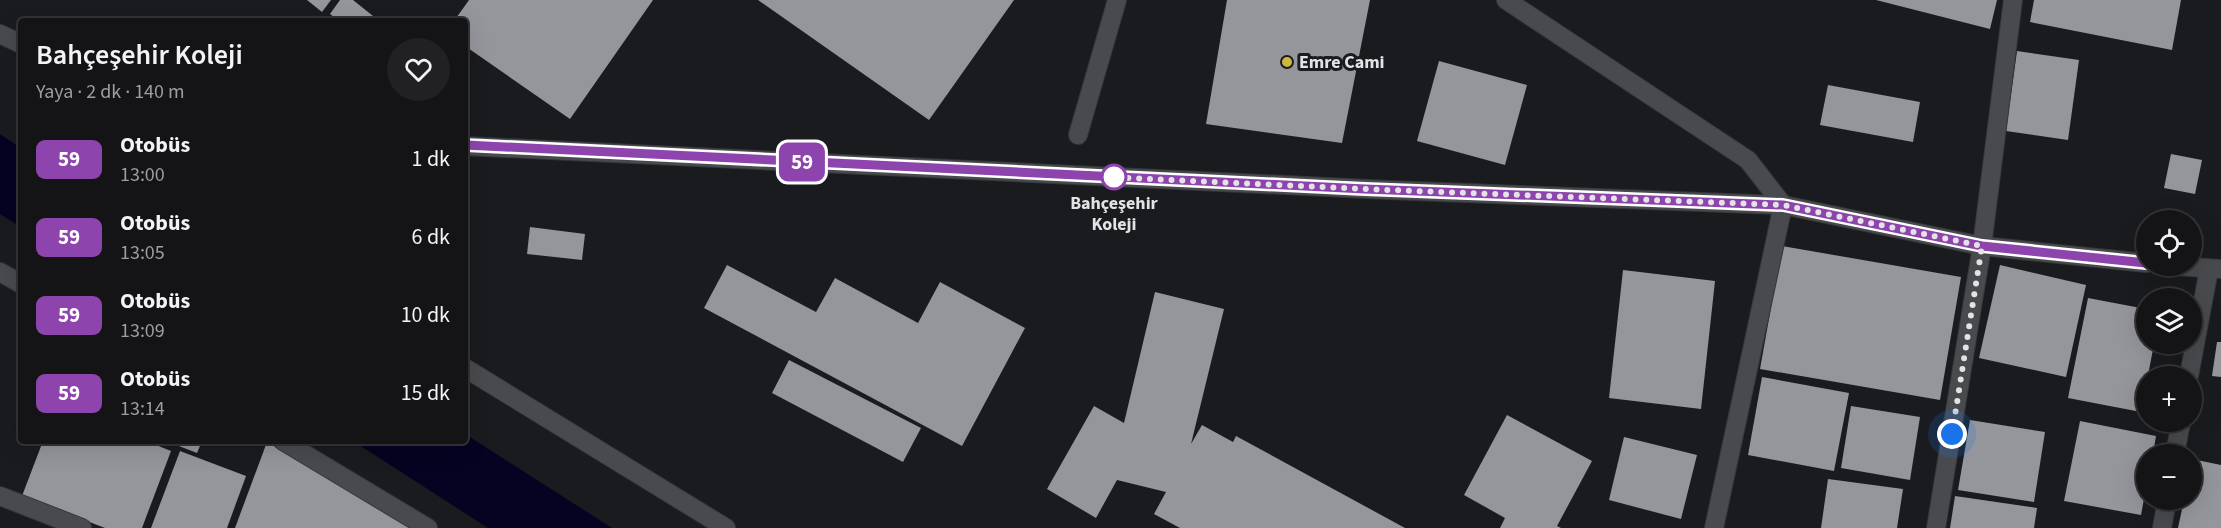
<!DOCTYPE html>
<html lang="tr">
<meta charset="utf-8">
<style>
body{margin:0;font-family:"Source Sans 3",sans-serif;background:#212124;color:#f1f3f6;height:100vh;display:flex;flex-direction:column;font-size:22px;white-space:nowrap}
*{box-sizing:border-box;margin:0}
p{font-size:20px;color:#9d9ea1}
.icon{flex:none;width:33px;height:33px;fill:none;stroke:currentColor;stroke-width:2;stroke-linecap:round;stroke-linejoin:round}
.map{position:relative;flex:1;overflow:hidden}
.details{position:absolute;left:18px;top:18px;width:450px;height:426px;display:flex;flex-direction:column;background:#141417;border-radius:6px;box-shadow:0 6px 24px #0002,0 0 0 2px #333336}
.details>*{flex:none}
.badge{padding:0 12px;border-radius:9px;font-size:21px;line-height:39px}
.tools{position:absolute;left:2136px;top:210px;display:grid;gap:12px}
.tools a{display:grid;place-items:center;width:66px;height:66px;border-radius:50%;background:#141417;box-shadow:0 6px 24px #0002,0 0 0 2px #333336;font-size:30px}
.you{position:absolute;width:30px;height:30px;margin:-15px;border:4px solid #fff;border-radius:50%;background:#1a73e8;box-shadow:0 0 0 9px #1a73e833}
.map>.badge{position:absolute;translate:-50% -50%;box-shadow:0 0 0 3px #fff}
.round{display:grid;place-items:center;flex:none;width:63px;height:63px;border-radius:32px;background:#212124}
.head{display:flex;align-items:center;justify-content:space-between;height:102px;padding:0 18px}
h1{font-size:28px;font-weight:600;line-height:45px}
ul{padding:0;list-style:none}
li{display:flex;align-items:center;gap:18px;height:78px;padding:0 18px}
li div{flex:1}
li b{display:block;font-size:22px}
li em{font-style:normal}
li .badge{min-width:66px;font-weight:700;text-align:center}
.map>svg:first-child{display:block}
</style>
<div class="map">
<svg width="2221" height="528" viewBox="0 0 2221 528">
<rect width="100%" height="100%" fill="#1a1b1f"/>
<g fill="#050321">
<polygon points="0,134 21,148 21,227 0,214"/>
<polygon points="465,434 612,528 488,528 353,441 465,441"/>
</g>
<g fill="#95969b">
<polygon points="307,0 331,0 322,12"/>
<polygon points="340,0 353,0 373,16 370,21 339,21 330,14"/>
<polygon points="469,0 653,0 570,119 465,46 465,21 454,21"/>
<polygon points="758,0 1014,0 929,120"/>
<polygon points="1227,0 1370,0 1342,143 1206,124"/>
<polygon points="1876,0 1997,0 1990,29"/>
<polygon points="2034,0 2181,0 2172,50 2030,22"/>
<polygon points="2017,51 2079,60 2068,140 2006,131"/>
<polygon points="1439,61 1527,85 1505,165 1417,141"/>
<polygon points="1828,85 1920,102 1913,142 1820,125"/>
<polygon points="2171,154 2202,160 2195,194 2164,188"/>
<polygon points="530,227 585,234 582,260 527,254"/>
<polygon points="1782,246 1961,277 1940,400 1760,369"/>
<polygon points="727,265 816,312 835,278 918,323 940,282 1025,328 962,446 704,308"/>
<polygon points="2000,265 2086,285 2066,377 1979,358"/>
<polygon points="1623,270 1715,281 1701,409 1609,398"/>
<polygon points="1155,292 1224,309 1191,444 1202,425 1233,442 1236,436 1405,528 1180,528 1154,514 1166,492 1117,480 1096,518 1047,489 1094,406 1124,423"/>
<polygon points="2088,298 2146,309 2146,344 2154,344 2141,412 2068,398"/>
<polygon points="2217,342 2221,342 2221,377 2212,376"/>
<polygon points="789,360 921,428 903,462 772,393"/>
<polygon points="1762,377 1849,393 1834,471 1748,455"/>
<polygon points="1851,406 1920,417 1910,480 1841,468"/>
<polygon points="1507,415 1592,461 1557,526 1561,528 1500,528 1505,518 1464,495"/>
<polygon points="1970,420 2045,432 2034,502 1958,490"/>
<polygon points="2080,421 2156,436 2153,454 2146,454 2146,488 2141,515 2064,501"/>
<polygon points="1624,437 1697,455 1681,519 1609,500"/>
<polygon points="43,441 146,441 171,451 142,528 105,528 22,496"/>
<polygon points="166,441 202,441 197,453"/>
<polygon points="267,442 413,528 235,528"/>
<polygon points="180,451 246,476 227,528 151,528"/>
<polygon points="2192,459 2221,465 2221,528 2178,528 2184,500 2192,500"/>
<polygon points="1828,479 1903,489 1897,528 1821,528"/>
<polygon points="1955,496 2037,508 2034,528 1950,528"/>
</g>
<g fill="none" stroke-linecap="round" stroke-linejoin="round">
<defs>
<polyline id="service" points="1078,135 1117,0"/>
<g id="minor">
<polyline points="0,34 21,44"/>
<polyline points="465,146 1389,190 1783,205 1714,528"/>
<polyline points="0,272 21,284"/>
<polyline points="465,368 726,528"/>
<polyline points="2189,376 2209,269"/>
<polyline points="283,441 428,528"/>
<polyline points="2175,454 2181,422"/>
<polyline points="0,496 82,528"/>
<polyline points="1936,528 1982,246 2013,0"/>
<polyline points="2162,528 2167,500"/>
</g>
<polyline id="tertiary" points="1506,0 1748,160 1783,205"/>
<g id="secondary">
<polyline points="1783,205 1982,246 2146,263"/>
<polyline points="2175,266 2221,269"/>
</g>
</defs>
<use href="#service" stroke="#37373a" stroke-width="20"/>
<use href="#minor" stroke="#37373a" stroke-width="20"/>
<use href="#tertiary" stroke="#37373a" stroke-width="20"/>
<use href="#secondary" stroke="#37373a" stroke-width="20"/>
<use href="#service" stroke="#494a4e" stroke-width="18"/>
<use href="#minor" stroke="#494a4e" stroke-width="18"/>
<use href="#tertiary" stroke="#494a4e" stroke-width="18"/>
<use href="#secondary" stroke="#494a4e" stroke-width="18"/>
</g>
<g fill="none" stroke-linecap="round" stroke-linejoin="round">
<defs>
<polyline id="line" points="465,145 1365,189 1783,205 1982,246 2146,263"/>
</defs>
<use href="#line" stroke="#fff" stroke-width="14"/>
<use href="#line" stroke="#8e44ad" stroke-width="9"/>
<polyline stroke="#e3e3e6" stroke-width="6" stroke-dasharray="0 10.8" points="1114,177 1105,177 1389,190 1783,205 1982,246 1952,434"/>
</g>
<circle fill="#cfb837" stroke="#1a1b1f" stroke-width="2" cx="1287" cy="62" r="6"/>
<circle fill="#fff" stroke="#8e44ad" stroke-width="3" cx="1114" cy="177" r="12"/>
<g text-anchor="middle" stroke-width="6" stroke-linejoin="round" paint-order="stroke">
<g font-size="18" font-weight="bold" fill="#e3e3e6" stroke="#1a1b1f" text-anchor="start">
<text x="1299" y="68">Emre Cami</text>
</g>
<g font-size="18" font-weight="bold" fill="#e3e3e6" stroke="#1a1b1f">
<text x="1114" y="209">Bahçeşehir<tspan x="1114" dy="21">Koleji</tspan></text>
</g>
</g>
</svg>
<div class="tools">
<a><svg class="icon" aria-label="locate" viewBox="0 0 24 24"><circle cx="12" cy="12" r="6"/><path d="M12 2v4M12 18v4M2 12h4M18 12h4"/></svg></a>
<a><svg class="icon" aria-label="layers" viewBox="0 0 24 24"><path d="M12 4l9 5-9 5-9-5zM3 14l9 5 9-5"/></svg></a>
<a>+</a>
<a>−</a>
</div>
<div class="you" style="left:1952px;top:434px"></div>
<b class="badge" style="left:802px;top:162px;background:#8e44ad;color:#fff">59</b>
<section class="details">
<div class="head"><div><h1>Bahçeşehir Koleji</h1><p>Yaya · 2 dk · 140 m</p></div><a class="round"><svg class="icon" aria-label="heart" viewBox="0 0 24 24"><path d="M12 20l-8-8c-3-5 5-10 8-4 3-6 11-1 8 4z"/></svg></a></div>
<ul>
<li><span class="badge" style="background:#8e44ad;color:#fff">59</span><div><b>Otobüs</b><p>13:00</p></div><em>1 dk</em></li>
<li><span class="badge" style="background:#8e44ad;color:#fff">59</span><div><b>Otobüs</b><p>13:05</p></div><em>6 dk</em></li>
<li><span class="badge" style="background:#8e44ad;color:#fff">59</span><div><b>Otobüs</b><p>13:09</p></div><em>10 dk</em></li>
<li><span class="badge" style="background:#8e44ad;color:#fff">59</span><div><b>Otobüs</b><p>13:14</p></div><em>15 dk</em></li>
</ul>
</section>
</div>
